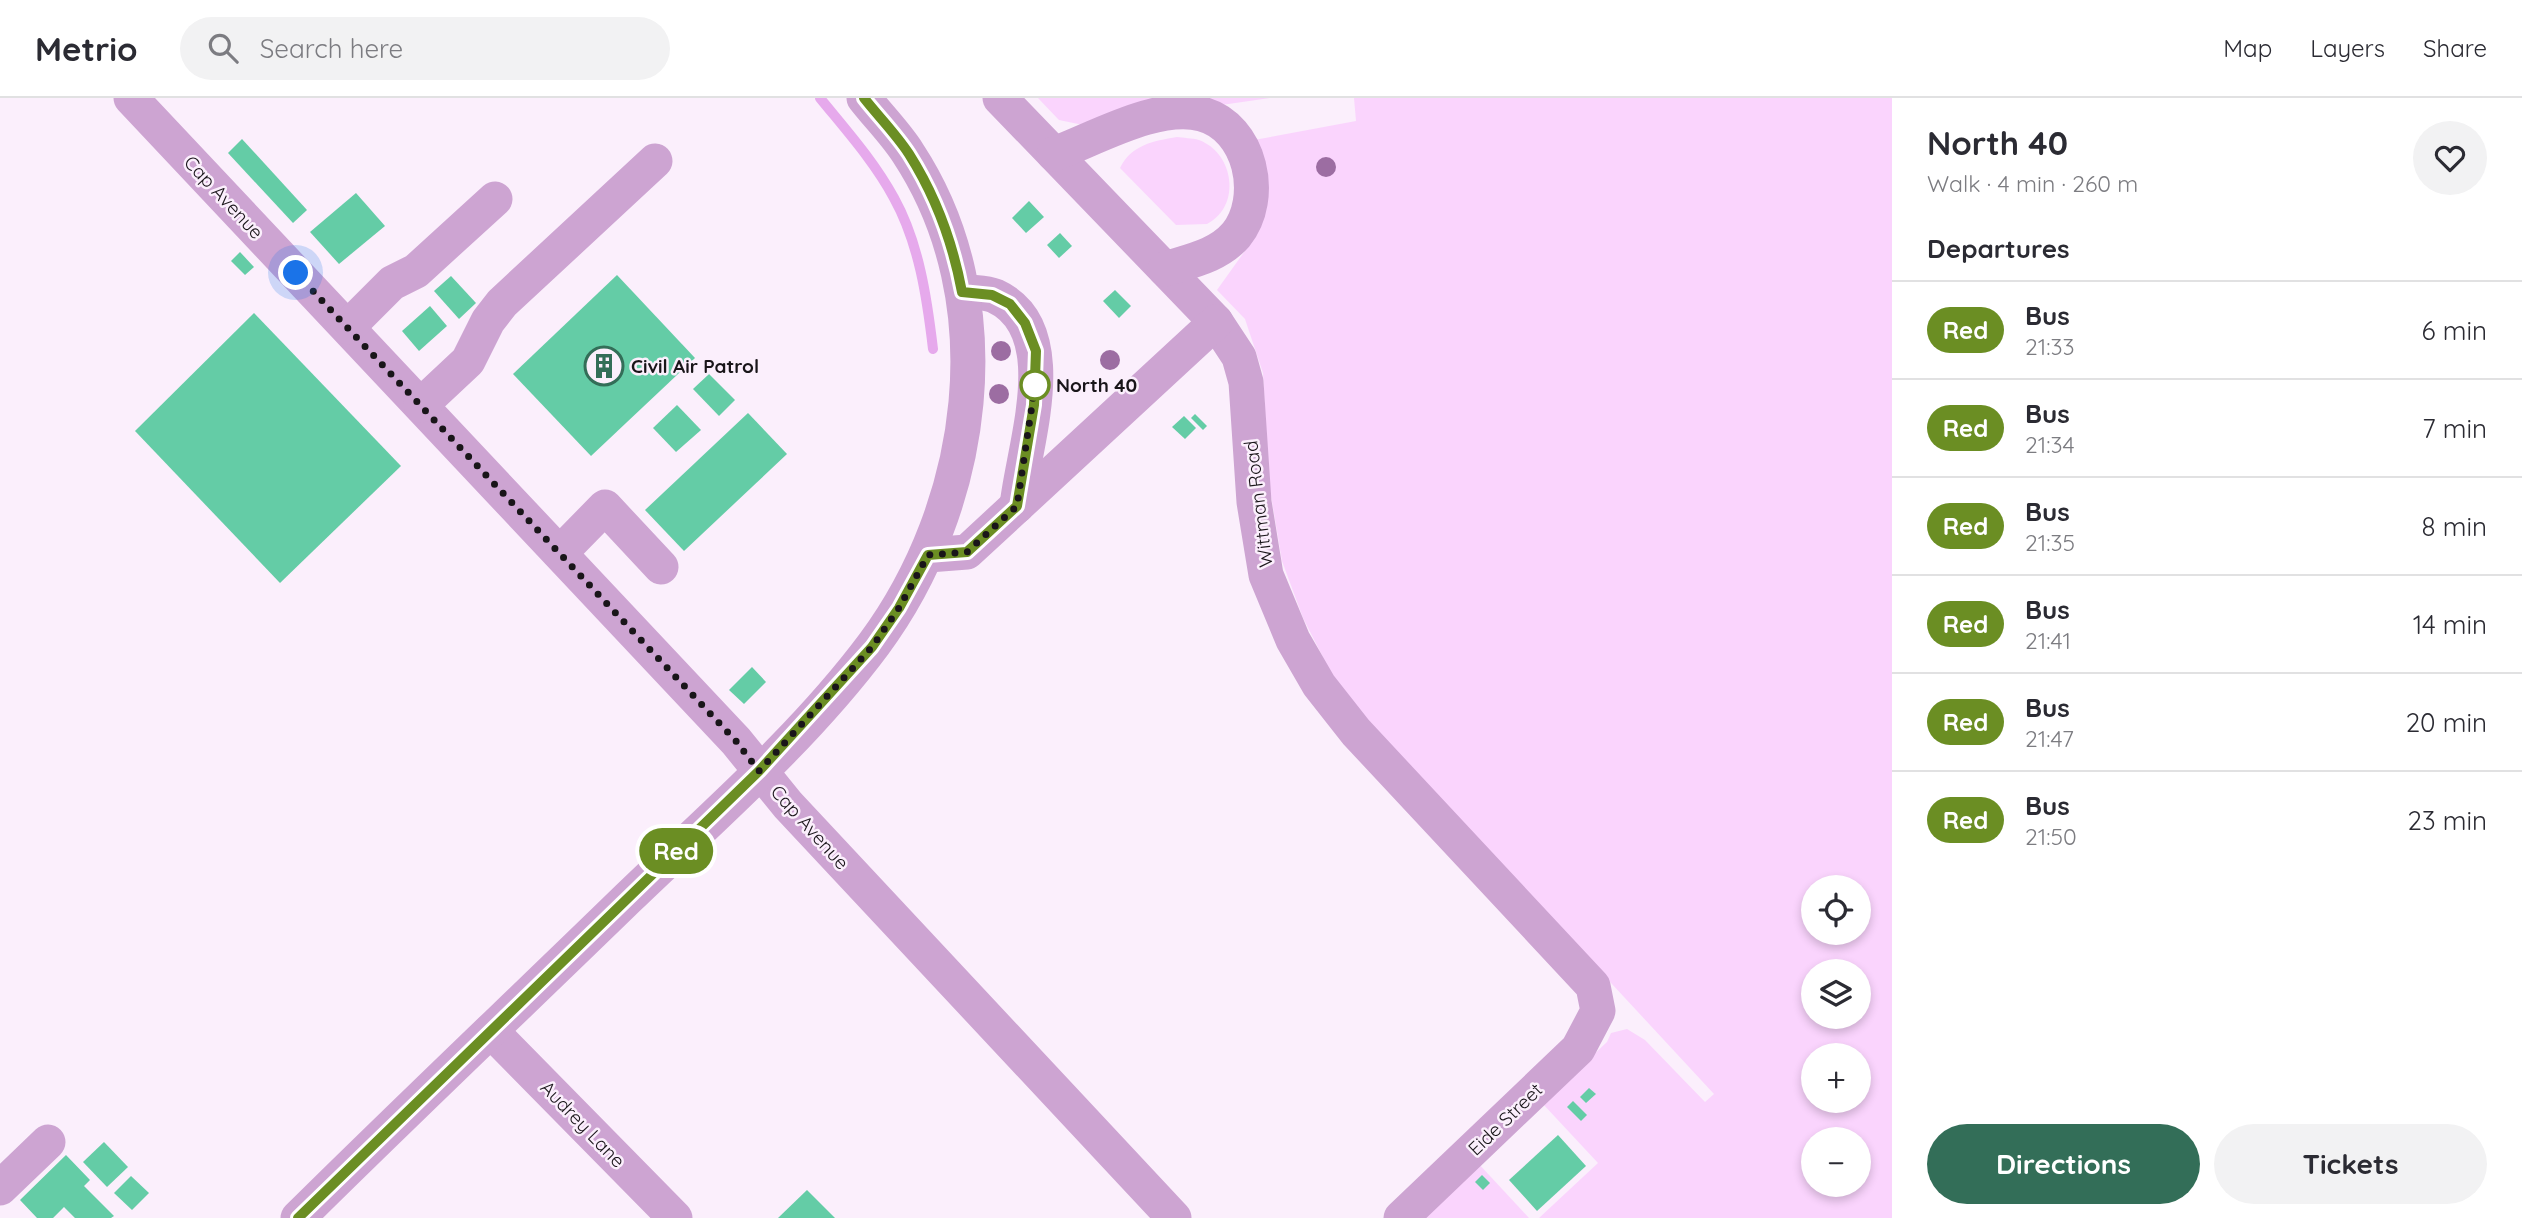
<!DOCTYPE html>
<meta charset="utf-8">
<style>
body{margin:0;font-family:Quicksand,sans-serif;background:#f2f2f3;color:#2b2b33;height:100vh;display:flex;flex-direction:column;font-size:26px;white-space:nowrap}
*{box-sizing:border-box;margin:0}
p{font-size:23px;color:#7c7c81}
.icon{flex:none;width:38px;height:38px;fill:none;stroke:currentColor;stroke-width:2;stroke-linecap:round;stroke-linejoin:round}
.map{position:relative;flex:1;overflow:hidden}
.details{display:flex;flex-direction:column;background:#fff;width:630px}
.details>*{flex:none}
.badge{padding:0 14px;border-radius:23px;font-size:24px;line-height:46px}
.tools{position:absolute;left:1801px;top:777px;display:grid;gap:14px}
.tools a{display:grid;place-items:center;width:70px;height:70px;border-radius:50%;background:#fff;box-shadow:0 4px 10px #0003;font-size:35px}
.you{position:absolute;width:35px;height:35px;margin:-18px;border:5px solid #fff;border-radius:50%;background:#1a73e8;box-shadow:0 0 0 10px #1a73e833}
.map>.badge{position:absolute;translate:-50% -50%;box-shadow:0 0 0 4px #fff}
h2{padding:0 35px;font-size:26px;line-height:63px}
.round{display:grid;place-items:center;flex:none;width:74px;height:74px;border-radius:37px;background:#f2f2f3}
.overview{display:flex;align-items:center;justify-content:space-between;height:119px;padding:0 35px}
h1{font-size:33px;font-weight:700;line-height:52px}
.button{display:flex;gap:14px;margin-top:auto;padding:14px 35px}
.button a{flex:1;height:80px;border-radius:42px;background:#336e58;color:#fff;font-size:28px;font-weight:700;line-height:80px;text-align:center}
.button a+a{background:#f2f2f3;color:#2b2b33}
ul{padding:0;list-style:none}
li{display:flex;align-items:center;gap:21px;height:98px;padding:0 35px;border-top:2px solid #e1e1e2}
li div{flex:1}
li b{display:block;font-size:26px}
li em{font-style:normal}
li .badge{min-width:77px;font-weight:700;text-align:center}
header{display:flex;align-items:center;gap:42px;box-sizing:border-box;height:98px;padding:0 35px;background:#fff;border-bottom:2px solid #e1e1e2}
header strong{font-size:33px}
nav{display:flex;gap:38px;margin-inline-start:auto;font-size:24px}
.search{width:490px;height:63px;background:#f2f2f3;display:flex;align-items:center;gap:18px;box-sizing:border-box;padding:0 24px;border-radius:38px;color:#7c7c81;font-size:26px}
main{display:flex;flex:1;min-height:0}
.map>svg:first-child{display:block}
</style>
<header>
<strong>Metrio</strong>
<div class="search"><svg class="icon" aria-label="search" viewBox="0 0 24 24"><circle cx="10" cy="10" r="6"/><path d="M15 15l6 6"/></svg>Search here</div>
<nav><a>Map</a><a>Layers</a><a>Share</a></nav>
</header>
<main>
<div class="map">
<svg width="1892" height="1120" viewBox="0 0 1892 1120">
<rect width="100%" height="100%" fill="#fbeffc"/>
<g fill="#fad4fd" fill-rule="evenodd">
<polygon points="1038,0 1270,0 1083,27 1059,22"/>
<path d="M1354,0h538v1120h-353l59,-55 -56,-60 65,-61 4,-9 16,-4 18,11 60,62 9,-8 -345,-372 -38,-49 -28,-55 -21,-57 -13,-77 -6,-111 -18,-54 -28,-29 40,-56 -3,-94 102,-19zM1813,789h45v46h-45zM1813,873h45v46h-45zM1813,957h45v46h-45zM1813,1041h45v46h-45z"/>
<path d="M1177,39c6,1 15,1 22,3 35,13 43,66 8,84l-31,1 -56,-57c11,-23 33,-27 57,-31z"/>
<polygon points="1477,1064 1529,1120 1418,1120"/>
</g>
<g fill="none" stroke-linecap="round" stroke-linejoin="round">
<path stroke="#e6a9ec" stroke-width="10" d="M820,0c26,32 54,63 74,100 25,45 33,100 39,151"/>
</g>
<g fill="#64cca6">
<polygon points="242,41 307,112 293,125 228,55"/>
<polygon points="356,95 385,128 339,166 310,134"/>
<polygon points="1029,103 1044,119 1026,135 1012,120"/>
<polygon points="1060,135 1072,148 1059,160 1047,147"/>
<polygon points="240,154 254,169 245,177 231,163"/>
<polygon points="617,177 695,260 591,358 513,276"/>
<polygon points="451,178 476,205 459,221 434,193"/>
<polygon points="1115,192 1131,208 1119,220 1103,203"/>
<polygon points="430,208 447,228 419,253 402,233"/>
<polygon points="254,215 401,368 280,485 135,333"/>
<polygon points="709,276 735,302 719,318 693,291"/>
<polygon points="677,307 701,332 676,354 653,330"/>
<polygon points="748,315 787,356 684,453 645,412"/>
<polygon points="1195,316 1207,328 1203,332 1191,320"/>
<polygon points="1184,318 1196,330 1185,341 1172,329"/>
<polygon points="752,569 766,584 744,606 729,592"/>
<polygon points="1589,990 1596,996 1586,1005 1580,999"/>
<polygon points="1573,1003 1587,1017 1581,1023 1567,1009"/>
<polygon points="1558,1037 1586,1068 1537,1113 1509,1082"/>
<polygon points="104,1044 128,1069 107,1089 83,1064"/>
<polygon points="66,1057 90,1082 84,1088 114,1118 111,1120 75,1120 64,1109 53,1120 37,1120 20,1102"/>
<polygon points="1482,1077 1490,1085 1483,1092 1475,1084"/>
<polygon points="131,1078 149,1095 132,1112 114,1095"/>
<polygon points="807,1092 835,1120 778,1120"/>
</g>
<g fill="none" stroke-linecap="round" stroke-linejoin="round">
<g stroke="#cda4d2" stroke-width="35">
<polyline points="131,0 736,643 788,707 1174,1120"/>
<polyline points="1000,0 1216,224 1239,259 1246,284 1254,404 1266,477 1293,542 1319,587 1356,634 1593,888 1598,913 1578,951 1401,1120"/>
<path d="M1054,56c41,-15 104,-52 148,-40 49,13 64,84 34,121 -18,21 -46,26 -71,34"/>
<path d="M963,193c10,2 22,1 32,5 72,33 28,151 22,210"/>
<polyline points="348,229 392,185 416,173 495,101"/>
<polyline points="421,307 468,263 488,223 502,205 655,63"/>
<polyline points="560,455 605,409 661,469"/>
<polyline points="928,457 967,454 1216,224"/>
<polyline points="491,933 675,1120"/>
<polyline points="0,1090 48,1044"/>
<path d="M298,1120c109,-108 220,-213 330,-320 84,-81 176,-160 246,-254 102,-138 132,-342 34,-491 -12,-19 -30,-37 -44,-55"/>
</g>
</g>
<g fill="#9c6da2">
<circle cx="1326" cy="69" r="10"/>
<circle cx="1001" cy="253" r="10"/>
<circle cx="1110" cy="262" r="10"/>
<circle cx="999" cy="296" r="10"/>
</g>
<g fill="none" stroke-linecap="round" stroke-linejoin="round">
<defs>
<path id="line" d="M298,1120l461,-447 113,-124 27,-39 29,-53 39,-3 50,-46 17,-101 2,-54 -11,-28 -15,-19 -18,-9 -30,-3c-9,-48 -27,-97 -53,-138 -13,-20 -31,-38 -45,-56"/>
</defs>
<use href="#line" stroke="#fff" stroke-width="16"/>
<use href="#line" stroke="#6b8e23" stroke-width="10"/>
<polyline stroke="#191519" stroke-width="7" stroke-dasharray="0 12.6" points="296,175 736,643 759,673 872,549 899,510 928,457 967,454 1017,408 1035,287"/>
</g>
<defs>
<symbol id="building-ring" viewBox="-11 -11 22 22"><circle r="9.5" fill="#fbeffc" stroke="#336e58" stroke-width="1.5"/><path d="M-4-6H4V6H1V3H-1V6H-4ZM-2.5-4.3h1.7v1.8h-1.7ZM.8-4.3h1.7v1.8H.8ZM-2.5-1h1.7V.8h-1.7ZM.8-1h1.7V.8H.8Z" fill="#336e58"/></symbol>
</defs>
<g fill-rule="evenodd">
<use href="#building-ring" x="582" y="246" width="44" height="44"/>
</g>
<circle fill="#fff" stroke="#6b8e23" stroke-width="3.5" cx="1035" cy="287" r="14"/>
<g text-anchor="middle" stroke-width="5" stroke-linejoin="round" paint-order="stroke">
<g font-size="19" fill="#191519" stroke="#fbeffc">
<text transform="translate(224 99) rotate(47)" y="7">Cap Avenue</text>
<text transform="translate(1258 406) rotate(-97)" y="7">Wittman Road</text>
<text transform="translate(810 729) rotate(48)" y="7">Cap Avenue</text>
<text transform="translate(1505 1021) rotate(-44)" y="7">Eide Street</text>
<text transform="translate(583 1026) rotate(46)" y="7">Audrey Lane</text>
</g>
<g font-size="19" font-weight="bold" fill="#191519" stroke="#fbeffc" text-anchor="start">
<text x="631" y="275">Civil Air Patrol</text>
</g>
<g font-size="19" font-weight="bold" fill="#191519" stroke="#fbeffc" text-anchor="start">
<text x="1056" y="294">North 40</text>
</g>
</g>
</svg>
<div class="tools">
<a><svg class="icon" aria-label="locate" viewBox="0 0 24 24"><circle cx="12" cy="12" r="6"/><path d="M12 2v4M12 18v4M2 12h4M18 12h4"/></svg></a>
<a><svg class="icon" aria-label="layers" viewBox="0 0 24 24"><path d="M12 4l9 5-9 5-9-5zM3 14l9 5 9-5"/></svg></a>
<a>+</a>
<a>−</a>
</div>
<div class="you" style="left:296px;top:175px"></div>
<b class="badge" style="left:676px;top:753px;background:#6b8e23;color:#fff">Red</b>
</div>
<section class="details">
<div class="overview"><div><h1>North 40</h1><p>Walk · 4 min · 260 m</p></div><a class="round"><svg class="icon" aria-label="heart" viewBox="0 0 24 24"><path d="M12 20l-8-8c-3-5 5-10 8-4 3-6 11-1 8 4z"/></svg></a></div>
<h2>Departures</h2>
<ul>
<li><span class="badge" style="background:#6b8e23;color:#fff">Red</span><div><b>Bus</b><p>21:33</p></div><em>6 min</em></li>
<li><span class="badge" style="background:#6b8e23;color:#fff">Red</span><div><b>Bus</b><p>21:34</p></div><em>7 min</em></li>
<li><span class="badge" style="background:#6b8e23;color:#fff">Red</span><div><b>Bus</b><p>21:35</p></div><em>8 min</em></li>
<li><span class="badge" style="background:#6b8e23;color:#fff">Red</span><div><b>Bus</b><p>21:41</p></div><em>14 min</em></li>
<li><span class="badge" style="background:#6b8e23;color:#fff">Red</span><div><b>Bus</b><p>21:47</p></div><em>20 min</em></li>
<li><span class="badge" style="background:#6b8e23;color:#fff">Red</span><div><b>Bus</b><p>21:50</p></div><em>23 min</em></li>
</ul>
<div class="button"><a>Directions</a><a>Tickets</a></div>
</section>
</main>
